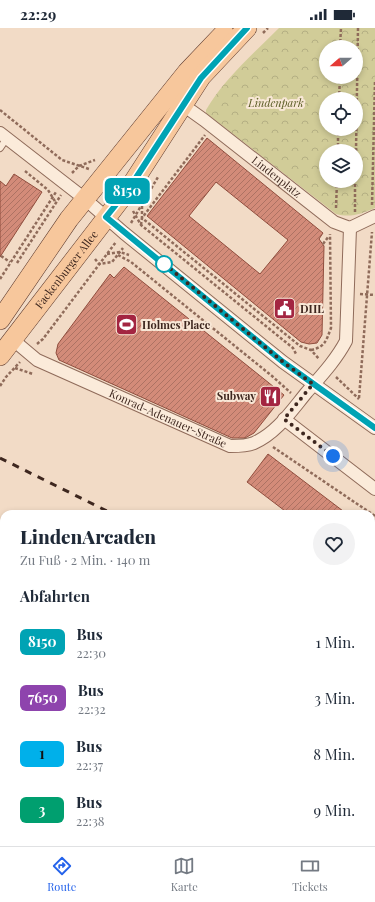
<!DOCTYPE html>
<html lang="de">
<meta charset="utf-8">
<style>
body{margin:0;font-family:"Playfair Display",serif;background:#f2f2f3;color:#1f2937;height:100vh;display:flex;flex-direction:column;font-size:15px;white-space:nowrap}
*{box-sizing:border-box;margin:0}
p{font-size:13px;color:#747a83}
.icon{flex:none;width:22px;height:22px;fill:none;stroke:currentColor;stroke-width:2;stroke-linecap:round;stroke-linejoin:round}
.map{position:relative;flex:1;overflow:hidden}
.panel{position:absolute;left:0px;top:482px;width:375px;height:336px;display:flex;flex-direction:column;background:#fff;border-radius:12px 12px 0 0;box-shadow:0 2px 6px #0003}
.panel>*{flex:none}
.badge{padding:0 8px;border-radius:6px;font-size:14px;line-height:26px}
.needle{width:26px;rotate:250deg}
.controls{position:absolute;left:319px;top:12px;display:grid;gap:8px}
.controls a{display:grid;place-items:center;width:44px;height:44px;border-radius:50%;background:#fff;box-shadow:0 2px 6px #0003;font-size:20px}
.you{position:absolute;width:20px;height:20px;margin:-10px;border:3px solid #fff;border-radius:50%;background:#1a73e8;box-shadow:0 0 0 6px #1a73e833}
.map>.badge{position:absolute;translate:-50% -50%;box-shadow:0 0 0 2px #fff}
h2{padding:0 20px;font-size:15px;line-height:36px}
.round{display:grid;place-items:center;flex:none;width:42px;height:42px;border-radius:21px;background:#f2f2f3}
.head{display:flex;align-items:center;justify-content:space-between;height:68px;padding:0 20px}
h1{font-size:19px;font-weight:800;line-height:30px}
ul{padding:0;list-style:none}
li{display:flex;align-items:center;gap:12px;height:56px;padding:0 20px}
li div{flex:1}
li b{display:block;font-size:15px}
li em{font-style:normal}
li .badge{min-width:44px;font-weight:700;text-align:center}
.status{display:flex;justify-content:space-between;align-items:center;height:28px;padding:0 20px;background:#fff;direction:ltr}
.status svg{height:11px;fill:currentColor}
.tab-bar{display:flex;justify-content:space-around;align-items:center;height:56px;border-top:1px solid #e0e1e3;background:#fff;font-size:11px;color:#747a83}
.tab-bar a{display:grid;justify-items:center;gap:2px}
.tab-bar .selected{color:#2563eb}
.map>svg:first-child{display:block}
</style>
<div class="status"><b>22:29</b><svg viewBox="0 0 49 12"><path d="M0 12V9h3v3zM5 12V6h3v6zM10 12V3h3v9zM15 12V0h3v12zM26 1h20v11H26zM47 4h2v5h-2z"/></svg></div>
<div class="map">
<svg width="375" height="818" viewBox="0 0 375 818">
<defs>
<pattern id="cemetery-stones" width="16" height="16" patternUnits="userSpaceOnUse"><rect width="16" height="16" fill="#c6c298"/><path d="M2 7V4a2 2 0 0 1 4 0v3zM10 15v-3a2 2 0 0 1 4 0v3z" fill="#a29e7b"/></pattern>
<pattern id="park-crowns" width="20" height="18" patternUnits="userSpaceOnUse"><rect width="20" height="18" fill="#d1cc98"/><path d="M2 6a3 3 0 1 1 6 0M12 15a3 3 0 1 1 6 0" fill="none" stroke="#b4af83"/></pattern>
<pattern id="building-hatch" width="6" height="6" patternUnits="userSpaceOnUse"><rect width="6" height="6" fill="#d38b79"/><path d="M-1 1l2-2M0 6l6-6M5 7l2-2" fill="none" stroke="#ad7263"/></pattern>
</defs>
<rect width="100%" height="100%" fill="#f2dbc6"/>
<polygon fill="url(#cemetery-stones)" points="9,814 153,814 154,818 8,818"/>
<path fill="url(#park-crowns)" fill-rule="evenodd" d="M279,0h96v180c-14,6 -24,10 -39,6l-130,-101v-3c18,-31 47,-56 73,-82zM326,19h30v30h-30zM326,71h30v30h-30zM326,123h30v30h-30z"/>
<g fill="url(#building-hatch)" stroke="#904d3d" fill-rule="evenodd">
<path d="M207,110l116,95 -4,6 5,7 -2,89 -5,8 -8,1 -8,-2 -154,-126zM216,154l72,58 -28,34 -71,-58z"/>
<polygon points="14,146 42,164 0,229 0,153 6,158"/>
<polygon points="124,239 284,367 254,405 245,410 232,410 59,332 56,325 58,316 110,246 114,250"/>
<polygon points="268,426 347,486 289,486 247,454"/>
</g>
<g fill="none" stroke-linecap="round" stroke-linejoin="round">
<defs>
<polyline id="lane" points="0,120 7,110"/>
<g id="street">
<path id="s1" d="M183,77l21,15 130,102 16,6 25,-12"/>
<polyline points="0,105 85,171 124,205 283,334 375,400"/>
<path id="s2" d="M12,311l25,21 193,86c8,0 17,0 24,-3 23,-10 38,-33 53,-51 14,-16 29,-32 39,-51l4,-113"/>
<polyline points="284,391 375,461"/>
<polyline points="0,700 4,701"/>
<polyline points="164,814 165,818"/>
</g>
<g id="primary">
<polyline points="0,292 69,191 187,44 224,5"/>
<path id="s3" d="M0,328l130,-169 71,-110 46,-49"/>
</g>
</defs>
<use href="#lane" stroke="#8f6b5a" stroke-width="8"/>
<use href="#street" stroke="#8f6b5a" stroke-width="14"/>
<use href="#primary" stroke="#5d3a2e" stroke-width="20"/>
<g stroke="#8f6b5a" stroke-width="2.5" stroke-dasharray="3 2" stroke-linecap="butt">
<polyline points="263,5 268,0"/>
<polyline points="340,19 341,0"/>
<polyline points="339,71 340,49"/>
<polyline points="0,82 62,132 89,141"/>
<polyline points="338,123 338,101"/>
<polyline points="356,123 358,0"/>
<polyline points="25,143 48,162 56,175"/>
<polyline points="72,145 79,138 95,132"/>
<polyline points="372,177 375,53"/>
<polyline points="142,178 142,190 300,318 311,322 319,331"/>
<polyline points="336,180 337,153"/>
<polyline points="133,183 141,197 293,320 296,326"/>
<polyline points="355,184 355,153"/>
<polyline points="131,195 158,149"/>
<polyline points="141,197 142,190 205,107"/>
<polyline points="323,216 329,208"/>
<polyline points="107,226 120,224 129,227"/>
<polyline points="118,227 131,234 272,348 291,365"/>
<polyline points="1,228 10,234"/>
<polyline points="95,231 99,236 112,234 123,220"/>
<polyline points="17,235 61,167"/>
<polyline points="0,251 56,164"/>
<polyline points="360,266 375,267"/>
<polyline points="37,316 43,311 116,214"/>
<path d="M311,322c14,-3 15,-9 20,-22l-1,-94"/>
<polyline points="15,340 33,346"/>
<polyline points="336,349 359,371"/>
<polyline points="0,358 6,349 20,334"/>
<polyline points="359,370 372,204"/>
<polyline points="273,419 375,488"/>
<polyline points="371,498 375,492"/>
<polyline points="132,818 132,814"/>
</g>
<use href="#lane" stroke="#fbebda" stroke-width="6"/>
<use href="#street" stroke="#fbebda" stroke-width="12"/>
<use href="#primary" stroke="#f7c79c" stroke-width="19"/>
<g stroke="#3e271f" stroke-width="3" stroke-dasharray="7 7" stroke-linecap="butt">
<polyline points="0,430 113,486"/>
<polyline points="0,533 4,536"/>
<polyline points="371,657 375,660"/>
<polyline points="371,808 375,811"/>
</g>
</g>
<g fill="none" stroke-linecap="round" stroke-linejoin="round">
<defs>
<polyline id="line" points="247,0 201,50 130,159 106,189 283,334 375,400"/>
</defs>
<use href="#line" stroke="#fff" stroke-width="9"/>
<use href="#line" stroke="#00a3b4" stroke-width="6"/>
<polyline stroke="#3e271f" stroke-width="4" stroke-dasharray="0 7.2" points="164,236 162,234 283,334 313,356 284,391 333,428"/>
</g>
<defs>
<symbol id="civic-square" viewBox="-11 -11 22 22"><rect x="-9" y="-9" width="18" height="18" rx="4" fill="#a32541" stroke="#f8e7d6"/><path d="M-.6-6.5H3V-4.5H.6V-3L4-1V1h2V6H-6V1h2V-1L-.6-3ZM-1.2 2.5V6h2.4V2.5Z" fill="#fff"/></symbol>
<symbol id="stadium-square" viewBox="-11 -11 22 22"><rect x="-9" y="-9" width="18" height="18" rx="4" fill="#a32541" stroke="#f8e7d6"/><path d="M0-5a6.5 5 0 1 0 0 10a6.5 5 0 1 0 0-10ZM-3.5-1.8h7v3.6h-7Z" fill="#fff"/></symbol>
<symbol id="restaurant-square" viewBox="-11 -11 22 22"><rect x="-9" y="-9" width="18" height="18" rx="4" fill="#a32541" stroke="#f8e7d6"/><path d="M-5-6h1v4h1v-4h1v4h1v-4h1v5L-1.5 .5V6h-2V.5L-5-1ZM5-6V6H3V1.5H1.5Q1.5-4 5-6Z" fill="#fff"/></symbol>
</defs>
<g fill-rule="evenodd">
<use href="#civic-square" x="272" y="268" width="25" height="25"/>
<use href="#stadium-square" x="114" y="284" width="25" height="25"/>
<use href="#restaurant-square" x="258" y="356" width="25" height="25"/>
</g>
<circle fill="#fff" stroke="#00a3b4" stroke-width="2" cx="164" cy="236" r="8"/>
<g text-anchor="middle" stroke-width="4" stroke-linejoin="round" paint-order="stroke">
<g font-size="11" font-style="italic" fill="#5a5c24" stroke="#f8e7d6">
<text x="276" y="79">Lindenpark</text>
</g>
<g font-size="11" fill="#3e271f" stroke="#f8e7d6">
<text dy="4" stroke="none"><textPath href="#s1" startOffset="118">Lindenplatz</textPath></text>
<text dy="4" stroke="none"><textPath href="#s3" startOffset="109">Fackenburger Allee</textPath></text>
<text dy="4" stroke="none"><textPath href="#s2" startOffset="176">Konrad-Adenauer-Straße</textPath></text>
</g>
<g font-size="11" font-weight="bold" fill="#3e271f" stroke="#f8e7d6" text-anchor="start">
<text x="300" y="285">DHL</text>
<text x="142" y="301">Holmes Place</text>
<text x="256" y="372" text-anchor="end">Subway</text>
</g>
</g>
</svg>
<div class="controls">
<a><svg class="needle" viewBox="-14 -14 28 28"><path d="M0-13l5 13h-10z" fill="#e53935"/><path d="M0 13l5-13h-10z" fill="#747a83"/></svg></a>
<a><svg class="icon" aria-label="locate" viewBox="0 0 24 24"><circle cx="12" cy="12" r="6"/><path d="M12 2v4M12 18v4M2 12h4M18 12h4"/></svg></a>
<a><svg class="icon" aria-label="layers" viewBox="0 0 24 24"><path d="M12 4l9 5-9 5-9-5zM3 14l9 5 9-5"/></svg></a>
</div>
<div class="you" style="left:333px;top:428px"></div>
<b class="badge" style="left:127px;top:163px;background:#00a3b4;color:#fff">8150</b>
<section class="panel">
<div class="head"><div><h1>LindenArcaden</h1><p>Zu Fuß · 2 Min. · 140 m</p></div><a class="round"><svg class="icon" aria-label="heart" viewBox="0 0 24 24"><path d="M12 20l-8-8c-3-5 5-10 8-4 3-6 11-1 8 4z"/></svg></a></div>
<h2>Abfahrten</h2>
<ul>
<li><span class="badge" style="background:#00a3b4;color:#fff">8150</span><div><b>Bus</b><p>22:30</p></div><em>1 Min.</em></li>
<li><span class="badge" style="background:#8e44ad;color:#fff">7650</span><div><b>Bus</b><p>22:32</p></div><em>3 Min.</em></li>
<li><span class="badge" style="background:#00b0ea;color:#111">1</span><div><b>Bus</b><p>22:37</p></div><em>8 Min.</em></li>
<li><span class="badge" style="background:#009f6f;color:#fff">3</span><div><b>Bus</b><p>22:38</p></div><em>9 Min.</em></li>
</ul>
</section>
</div>
<nav class="tab-bar">
<a class="selected"><svg class="icon" aria-label="directions" viewBox="0 0 24 24"><path d="M12 3l9 9-9 9-9-9zM9 14v-3h6M13 9l2 2-2 2"/></svg>Route</a>
<a><svg class="icon" aria-label="map" viewBox="0 0 24 24"><path d="M3 6l6-2 6 2 6-2v14l-6 2-6-2-6 2zM9 4v14M15 6v14"/></svg>Karte</a>
<a><svg class="icon" aria-label="tickets" viewBox="0 0 24 24"><path d="M3 7h18v10H3zM15 7v10"/></svg>Tickets</a>
</nav>
